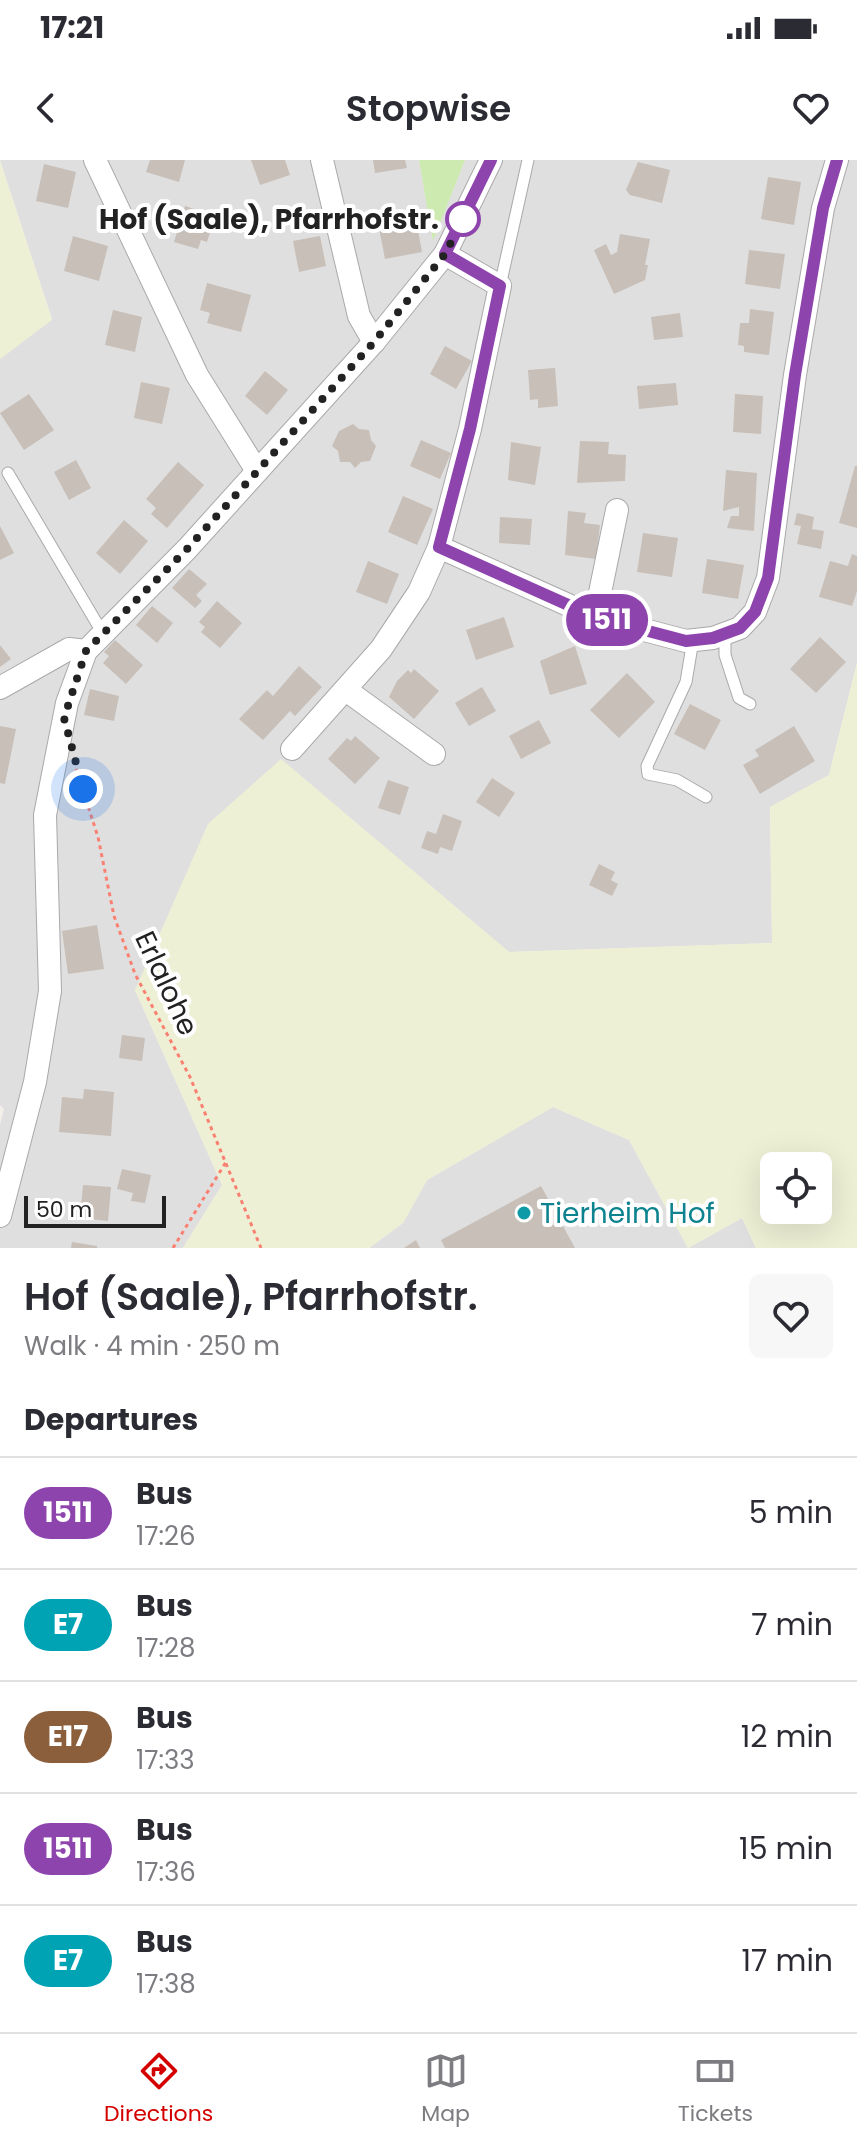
<!DOCTYPE html>
<meta charset="utf-8">
<style>
body{margin:0;font-family:Poppins,sans-serif;background:#f7f7f7;color:#2b2b33;height:100vh;display:flex;flex-direction:column;font-size:30px;white-space:nowrap}
*{box-sizing:border-box;margin:0}
p{font-size:26px;color:#7c7c81}
.icon{flex:none;width:44px;height:44px;fill:none;stroke:currentColor;stroke-width:2;stroke-linecap:round;stroke-linejoin:round}
.map{position:relative;height:1088px;overflow:hidden}
.side{display:flex;flex-direction:column;background:#fff;flex:1}
.side>*{flex:none}
.badge{padding:0 16px;border-radius:26px;font-size:28px;line-height:52px}
.fabs{position:absolute;left:760px;top:992px;display:grid;gap:16px}
.fabs a{display:grid;place-items:center;width:72px;height:72px;border-radius:12px;background:#fff;box-shadow:0 8px 32px #0002;font-size:40px}
.scale{position:absolute;left:24px;bottom:20px;width:142px;box-sizing:border-box;padding-left:8px;border:4px solid #222;border-top:0;font-size:22px;line-height:28px;white-space:nowrap;color:#222;-webkit-text-stroke:6px #fff;paint-order:stroke}
.you{position:absolute;width:40px;height:40px;margin:-20px;border:6px solid #fff;border-radius:50%;background:#1a73e8;box-shadow:0 0 0 12px #1a73e833}
.map>.badge{position:absolute;translate:-50% -50%;box-shadow:0 0 0 4px #fff}
h2{padding:0 24px;font-size:30px;line-height:72px}
.round{display:grid;place-items:center;flex:none;width:84px;height:84px;border-radius:12px;background:#f7f7f7}
.overview{display:flex;align-items:center;justify-content:space-between;height:136px;padding:0 24px}
h1{font-size:38px;font-weight:600;line-height:60px}
ul{padding:0;list-style:none}
li{display:flex;align-items:center;gap:24px;height:112px;padding:0 24px;border-top:2px solid #e1e1e2}
li div{flex:1}
li b{display:block;font-size:30px}
li em{font-style:normal}
li .badge{min-width:88px;font-weight:700;text-align:center}
.status{display:flex;justify-content:space-between;align-items:center;height:56px;padding:0 40px;background:#fff;direction:ltr}
.status svg{height:22px;fill:currentColor}
header{display:flex;justify-content:space-between;align-items:center;height:104px;padding:0 24px;background:#fff;font-size:36px;font-weight:600}
.tabs{display:flex;justify-content:space-around;align-items:center;height:112px;border-top:2px solid #e1e1e2;background:#fff;font-size:22px;color:#7c7c81}
.tabs a{display:grid;justify-items:center;gap:4px}
.tabs .active{color:#d40000}
.map>svg:first-child{display:block}
</style>
<div class="status"><b>17:21</b><svg viewBox="0 0 49 12"><path d="M0 12V9h3v3zM5 12V6h3v6zM10 12V3h3v9zM15 12V0h3v12zM26 1h20v11H26zM47 4h2v5h-2z"/></svg></div>
<header><svg class="icon" aria-label="back" viewBox="0 0 24 24"><path d="M15 5l-7 7 7 7"/></svg>Stopwise<svg class="icon" aria-label="heart" viewBox="0 0 24 24"><path d="M12 20l-8-8c-3-5 5-10 8-4 3-6 11-1 8 4z"/></svg></header>
<div class="map">
<svg width="857" height="1088" viewBox="0 0 857 1088">
<rect width="100%" height="100%" fill="#f2efe9"/>
<g fill="#e0dfdf">
<polygon points="0,0 419,0 433,80 465,0 857,0 857,503 829,615 770,647 772,783 509,792 281,600 135,830 222,1025 183,1088 0,1088 0,965 4,949 0,945 0,199 52,159"/>
<polygon points="553,947 629,980 688,1088 742,1058 756,1088 369,1088 403,1063 427,1020"/>
</g>
<g fill="#eef0d5" fill-rule="evenodd">
<polygon points="0,1 52,160 0,199"/>
<path d="M857,503v585h-101l-14,-30 -54,30 -59,-108 -76,-33 -126,73 -24,43 -34,25h-186l39,-63 -87,-195 73,-166 73,-65 228,193 263,-9 -2,-136 59,-32zM774,1006h44v44h-44z"/>
</g>
<polygon fill="#cdebb0" points="419,0 465,0 433,81"/>
<g fill="#c7bfb8">
<polygon points="150,0 185,0 179,22 146,12"/>
<polygon points="251,0 285,0 290,15 260,25"/>
<polygon points="373,0 405,0 407,8 375,13"/>
<polygon points="638,2 670,10 662,43 630,35 626,30"/>
<polygon points="44,4 76,12 68,48 36,41"/>
<polygon points="768,17 801,22 794,65 761,59"/>
<polygon points="185,46 215,56 207,82 201,80 198,89 174,82"/>
<polygon points="407,58 408,66 417,65 422,92 385,99 378,63"/>
<polygon points="620,74 650,79 645,105 648,105 645,120 614,134 594,90 606,84 611,95 617,92"/>
<polygon points="73,76 108,86 99,121 64,111"/>
<polygon points="320,76 326,106 299,112 293,81"/>
<polygon points="749,90 785,94 780,129 745,124"/>
<polygon points="207,123 251,135 241,172 207,163 210,153 200,150"/>
<polygon points="750,149 774,152 769,195 744,192 744,186 738,185 740,163 749,163"/>
<polygon points="113,150 142,157 135,192 105,185"/>
<polygon points="680,153 683,177 654,180 651,157"/>
<polygon points="445,186 472,201 456,229 430,214"/>
<polygon points="555,208 558,246 538,248 538,239 530,240 528,210"/>
<polygon points="265,211 288,230 267,255 245,236"/>
<polygon points="141,222 170,228 162,264 134,258"/>
<polygon points="676,223 678,245 639,249 637,226"/>
<polygon points="29,234 54,270 24,290 0,253"/>
<polygon points="735,234 763,236 761,274 733,272"/>
<polygon points="353,264 359,269 369,270 371,280 376,286 370,301 361,302 355,308 350,302 340,302 338,291 332,286 339,271"/>
<polygon points="421,280 451,293 440,319 410,306"/>
<polygon points="580,281 609,282 608,294 626,295 625,321 577,323"/>
<polygon points="511,282 541,287 535,325 508,320"/>
<polygon points="76,300 91,328 69,340 54,312"/>
<polygon points="178,302 204,325 167,368 151,354 156,348 146,339"/>
<polygon points="855,306 857,306 857,368 839,363"/>
<polygon points="726,310 757,313 754,371 727,368 731,356 739,356 739,347 723,351"/>
<polygon points="403,336 433,349 417,385 388,372"/>
<polygon points="568,351 586,353 584,363 600,365 596,399 565,395"/>
<polygon points="797,353 814,357 812,369 824,371 821,389 797,384 801,366 794,365"/>
<polygon points="500,357 532,359 530,385 499,383"/>
<polygon points="124,360 148,381 120,414 96,393"/>
<polygon points="0,366 14,393 0,400"/>
<polygon points="643,373 678,378 672,417 637,412"/>
<polygon points="852,394 857,396 857,431 852,446 819,437 830,401 848,406"/>
<polygon points="707,399 744,405 738,439 702,433"/>
<polygon points="368,401 399,414 387,444 356,432"/>
<polygon points="189,409 207,424 196,435 202,441 195,448 172,428"/>
<polygon points="217,441 242,463 220,488 201,472 205,467 199,462"/>
<polygon points="152,446 173,463 157,483 136,465"/>
<polygon points="504,457 514,487 476,500 466,470"/>
<polygon points="820,477 846,502 816,533 790,509"/>
<polygon points="115,480 143,505 126,524 103,503 109,496 104,492"/>
<polygon points="0,485 11,499 0,507"/>
<polygon points="575,486 587,524 550,535 540,501"/>
<polygon points="299,506 322,527 295,556 290,551 263,580 239,559 267,530 273,536"/>
<polygon points="414,509 439,531 414,559 389,537 397,521 408,510 411,513"/>
<polygon points="627,513 655,542 619,578 590,550"/>
<polygon points="482,527 496,551 469,566 455,543"/>
<polygon points="90,529 119,536 114,561 84,555"/>
<polygon points="690,544 721,560 705,590 674,574"/>
<polygon points="539,560 551,583 521,599 509,576"/>
<polygon points="0,566 16,569 5,624 0,623"/>
<polygon points="794,566 815,601 760,634 743,605 759,596 755,590"/>
<polygon points="355,576 380,598 355,624 328,599 347,578 351,581"/>
<polygon points="492,618 515,633 499,657 476,642"/>
<polygon points="388,620 409,627 400,655 378,648"/>
<polygon points="443,654 462,661 452,691 440,687 438,694 421,688 427,671 436,674"/>
<polygon points="599,704 615,712 611,720 618,724 612,736 589,725"/>
<polygon points="97,765 104,809 68,814 62,771"/>
<polygon points="122,875 145,878 142,901 119,898"/>
<polygon points="84,929 114,932 111,976 59,972 62,937 83,939"/>
<polygon points="122,1009 151,1015 145,1043 131,1041 133,1033 117,1029"/>
<polygon points="83,1025 111,1027 108,1061 80,1058"/>
<polygon points="541,1026 575,1088 445,1088 441,1080"/>
<polygon points="416,1080 420,1088 404,1088"/>
<polygon points="72,1082 97,1086 97,1088 71,1088"/>
</g>
<g fill="none" stroke-linecap="round" stroke-linejoin="round">
<defs>
<g id="lane">
<polyline points="500,126 528,0"/>
<polyline points="8,313 102,472"/>
<polyline points="725,474 725,495 739,538 750,544"/>
<polyline points="693,480 686,522 647,606 648,614 677,620 706,637"/>
</g>
<g id="street">
<polyline points="95,0 197,215 257,311"/>
<polyline points="322,0 359,156 374,182"/>
<polyline points="439,387 595,457 686,481 713,478 740,468 755,452 768,418 795,215 823,48 837,0"/>
<polyline points="595,457 617,350"/>
<polyline points="0,528 69,489 86,491"/>
<polyline points="346,530 434,594"/>
<polyline points="292,589 381,489 419,432 439,387 470,269 500,126 445,94"/>
<polyline points="0,1056 35,922 50,831 45,655 67,543 86,491 187,389 374,182 445,94 491,0"/>
</g>
</defs>
<use href="#lane" stroke="#a9a9a9" stroke-width="13"/>
<use href="#street" stroke="#a9a9a9" stroke-width="24"/>
<g stroke="#fa8072" stroke-width="3" stroke-dasharray="4 4" stroke-linecap="butt">
<polyline points="76,609 98,677 114,756 135,814 190,917 261,1088"/>
<polyline points="173,1088 226,1002"/>
</g>
<use href="#lane" stroke="#fff" stroke-width="11"/>
<use href="#street" stroke="#fff" stroke-width="22"/>
</g>
<g fill="none" stroke-linecap="round" stroke-linejoin="round">
<defs>
<polyline id="line" points="491,0 445,94 500,126 470,269 439,387 595,457 686,481 713,478 740,468 755,452 768,418 795,215 823,48 837,0"/>
</defs>
<use href="#line" stroke="#fff" stroke-width="18"/>
<use href="#line" stroke="#8e44ad" stroke-width="12"/>
<polyline stroke="#222" stroke-width="8" stroke-dasharray="0 14.4" points="83,629 64,558 86,491 187,389 374,182 445,94 463,59"/>
</g>
<circle fill="#fff" stroke="#8e44ad" stroke-width="4" cx="463" cy="59" r="16"/>
<circle fill="#0f9aa8" stroke="#fff" stroke-width="3" cx="524" cy="1053" r="8"/>
<g text-anchor="middle" stroke-width="8" stroke-linejoin="round" paint-order="stroke">
<g font-size="28" font-weight="bold" fill="#222" stroke="#fff" text-anchor="end">
<text x="439" y="69">Hof (Saale), Pfarrhofstr.</text>
</g>
<g font-size="28" fill="#222" stroke="#fff">
<text transform="translate(167 823) rotate(65)" y="10">Erlalohe</text>
</g>
<g font-size="28" fill="#0d838f" stroke="#fff" text-anchor="start">
<text x="540" y="1063">Tierheim Hof</text>
</g>
</g>
</svg>
<div class="fabs">
<a><svg class="icon" aria-label="locate" viewBox="0 0 24 24"><circle cx="12" cy="12" r="6"/><path d="M12 2v4M12 18v4M2 12h4M18 12h4"/></svg></a>
</div>
<div class="scale">50 m</div>
<div class="you" style="left:83px;top:629px"></div>
<b class="badge" style="left:607px;top:460px;background:#8e44ad;color:#fff">1511</b>
</div>
<section class="side">
<div class="overview"><div><h1>Hof (Saale), Pfarrhofstr.</h1><p>Walk · 4 min · 250 m</p></div><a class="round"><svg class="icon" aria-label="heart" viewBox="0 0 24 24"><path d="M12 20l-8-8c-3-5 5-10 8-4 3-6 11-1 8 4z"/></svg></a></div>
<h2>Departures</h2>
<ul>
<li><span class="badge" style="background:#8e44ad;color:#fff">1511</span><div><b>Bus</b><p>17:26</p></div><em>5 min</em></li>
<li><span class="badge" style="background:#00a3b4;color:#fff">E7</span><div><b>Bus</b><p>17:28</p></div><em>7 min</em></li>
<li><span class="badge" style="background:#8b5e3c;color:#fff">E17</span><div><b>Bus</b><p>17:33</p></div><em>12 min</em></li>
<li><span class="badge" style="background:#8e44ad;color:#fff">1511</span><div><b>Bus</b><p>17:36</p></div><em>15 min</em></li>
<li><span class="badge" style="background:#00a3b4;color:#fff">E7</span><div><b>Bus</b><p>17:38</p></div><em>17 min</em></li>
</ul>
</section>
<nav class="tabs">
<a class="active"><svg class="icon" aria-label="directions" viewBox="0 0 24 24"><path d="M12 3l9 9-9 9-9-9zM9 14v-3h6M13 9l2 2-2 2"/></svg>Directions</a>
<a><svg class="icon" aria-label="map" viewBox="0 0 24 24"><path d="M3 6l6-2 6 2 6-2v14l-6 2-6-2-6 2zM9 4v14M15 6v14"/></svg>Map</a>
<a><svg class="icon" aria-label="tickets" viewBox="0 0 24 24"><path d="M3 7h18v10H3zM15 7v10"/></svg>Tickets</a>
</nav>
